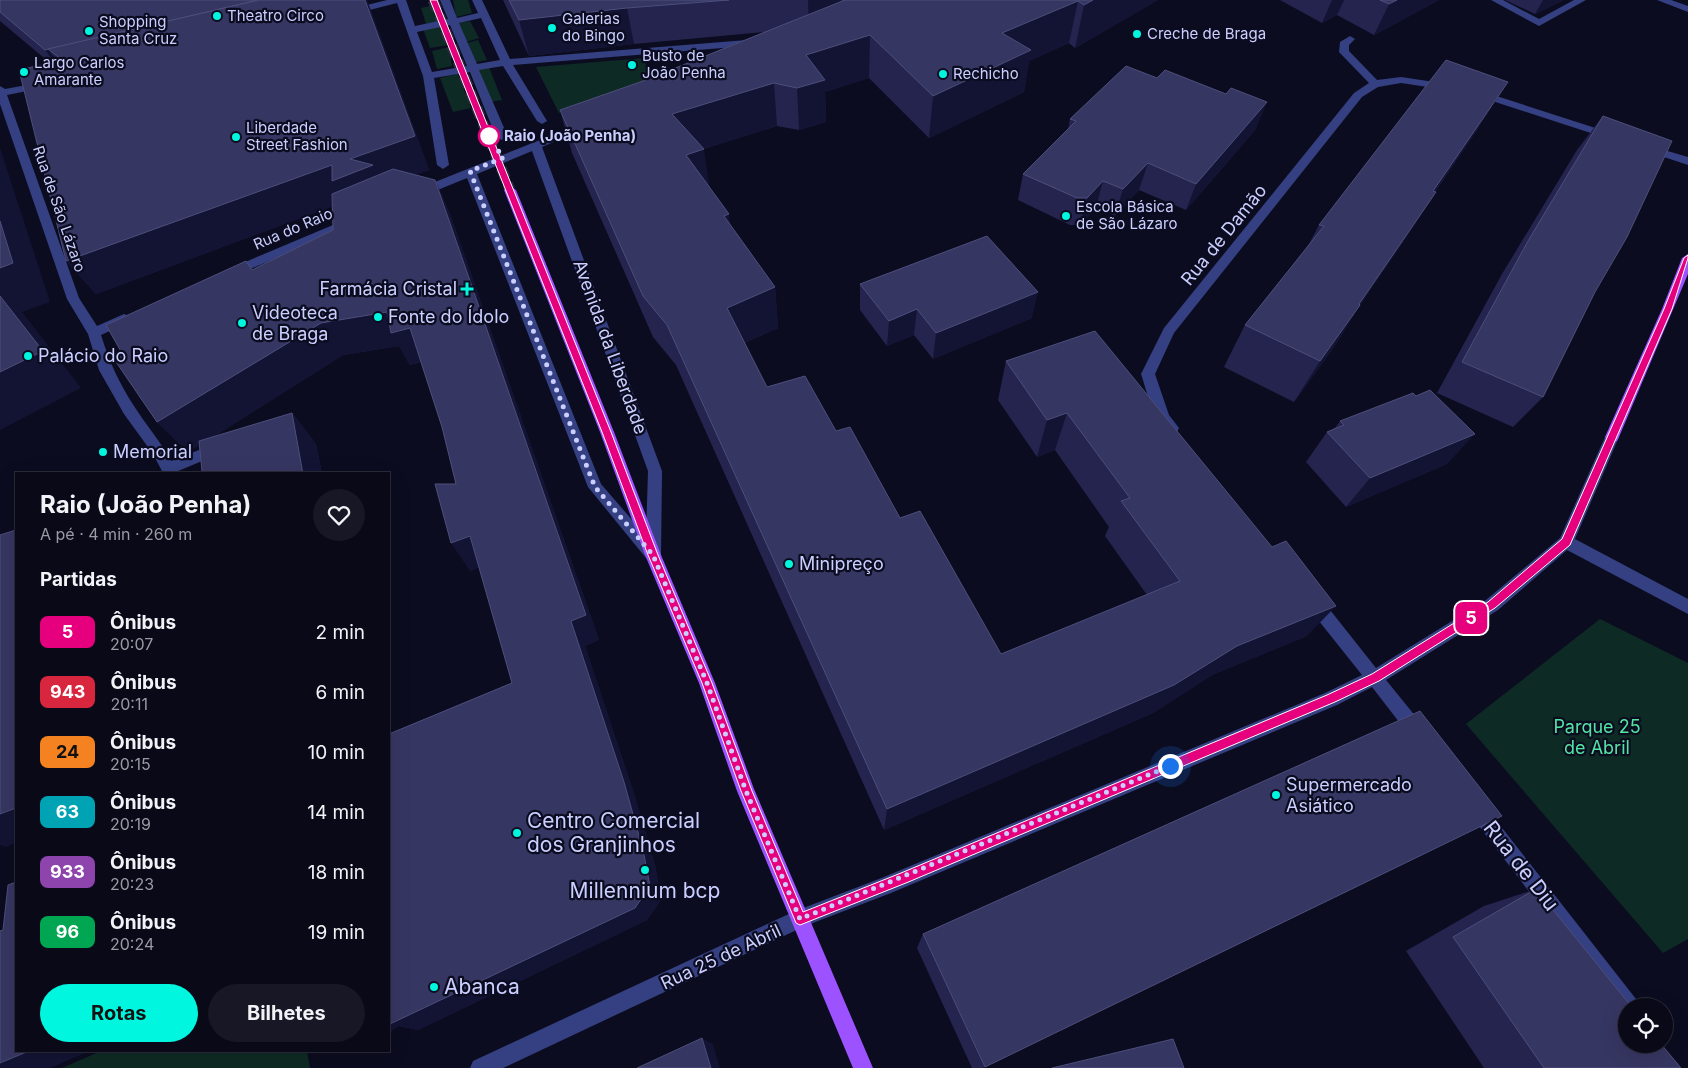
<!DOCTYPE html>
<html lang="pt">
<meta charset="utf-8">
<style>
body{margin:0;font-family:Inter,sans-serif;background:#171725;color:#f1f3f6;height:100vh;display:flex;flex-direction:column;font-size:19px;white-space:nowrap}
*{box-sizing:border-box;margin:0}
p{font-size:16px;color:#999aa2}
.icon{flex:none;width:28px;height:28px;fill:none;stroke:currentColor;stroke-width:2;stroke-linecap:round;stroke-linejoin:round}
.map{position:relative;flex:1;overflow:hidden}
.side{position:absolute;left:15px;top:472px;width:375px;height:580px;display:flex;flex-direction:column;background:#090918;border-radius:0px;box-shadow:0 5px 20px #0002,0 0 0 1px #292a37}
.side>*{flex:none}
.badge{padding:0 10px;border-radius:8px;font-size:18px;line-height:32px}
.fabs{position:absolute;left:1618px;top:998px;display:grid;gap:10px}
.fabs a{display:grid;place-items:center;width:55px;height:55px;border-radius:50%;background:#090918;box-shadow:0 5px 20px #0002,0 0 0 1px #292a37;font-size:25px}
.you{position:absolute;width:25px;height:25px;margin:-12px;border:4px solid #fff;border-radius:50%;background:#1a73e8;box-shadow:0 0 0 8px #1a73e833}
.map>.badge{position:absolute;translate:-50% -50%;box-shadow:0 0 0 2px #fff}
h2{padding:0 25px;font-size:19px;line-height:45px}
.round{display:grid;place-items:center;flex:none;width:52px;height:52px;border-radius:26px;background:#171725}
.head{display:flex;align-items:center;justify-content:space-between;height:85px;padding:0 25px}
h1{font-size:24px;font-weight:700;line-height:38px}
.button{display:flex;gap:10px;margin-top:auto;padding:10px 25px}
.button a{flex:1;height:58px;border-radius:30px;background:#00f6de;color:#111;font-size:20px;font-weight:700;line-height:58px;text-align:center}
.button a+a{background:#171725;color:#f1f3f6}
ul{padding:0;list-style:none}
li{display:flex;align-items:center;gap:15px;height:60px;padding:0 25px}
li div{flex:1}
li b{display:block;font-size:19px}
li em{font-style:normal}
li .badge{min-width:55px;font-weight:700;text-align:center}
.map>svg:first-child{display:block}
</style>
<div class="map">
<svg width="1688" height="1068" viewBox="0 0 1688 1068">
<rect width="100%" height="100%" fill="#0c0c20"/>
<g fill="#0e2a24">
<polygon points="453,0 468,0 472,13 456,17"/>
<polygon points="435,5 443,20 426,24 421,8"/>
<polygon points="470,21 479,38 466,42 455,24"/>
<polygon points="441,26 449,45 430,48 423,29"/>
<polygon points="478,40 487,60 472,63 469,46 467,43"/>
<polygon points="449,47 452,66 437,69 432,51"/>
<polygon points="645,58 647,80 559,113 536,67"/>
<polygon points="489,67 502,100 490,102 475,70"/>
<polygon points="458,74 471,108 453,112 440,78"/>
<polygon points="1600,619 1688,663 1688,939 1663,953 1466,724"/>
<polygon points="101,1051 307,1051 310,1068 62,1068"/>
</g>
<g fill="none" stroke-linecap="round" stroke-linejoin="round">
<polyline stroke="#292941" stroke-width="11" stroke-dasharray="11 5.5" stroke-linecap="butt" points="433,0 510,190"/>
<g fill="#344081" fill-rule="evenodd">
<path d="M387,0h19l9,26 33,-7 -8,-19h10l7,18 21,-5 -6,-13h10l28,59 237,-19 5,3 -5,3 -234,19 34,56 -5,3 -5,-3 -34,-55 -24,4 29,67 -6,3 -6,-3 -26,-65 -36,6 15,87 -6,4 -6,-4 -14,-89 -26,-73 -47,12 -5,-3 2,-2zM481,18l19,42 -23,4 -18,-41zM450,25l17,41 -35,6 -15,-40z"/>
<polygon points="1491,0 1503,0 1539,19 1574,0 1586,0 1539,26"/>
<polygon points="1657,0 1671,0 1688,6 1688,12"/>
<path d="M1350,36l5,3 -6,6v6l28,29 24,-3 47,7 5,3 -5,3 -47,-7 -23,4 -16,10 -188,236 -19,41 14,41 10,13 -2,4c-20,6 -31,-44 -36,-58l23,-46 190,-235 15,-10 -30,-31 1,-10z"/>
<path d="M43,82l5,3 -1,2 -40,8 72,203 18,28 27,-12 5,2 1,3 -1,3 -28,13c8,26 18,48 33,71 12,19 27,36 37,55l38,-15 5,2 2,4 -2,4 -43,18 -8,-1 -10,-19 -29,-40 -25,-44 -11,-36 -21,-35 -67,-195v-18l5,3z"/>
<polygon points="1478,90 1614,134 1616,136 1610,139 1606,138 1474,95 1473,93"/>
<path d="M585,122l4,1 1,2 -1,2 -47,20 120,324 -1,84 -3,5 -5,2 -7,-4 -58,-71 -121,-309 -44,18 -4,1 -6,-4 2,-3zM532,151l116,320 -2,65 -45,-52 -124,-310z"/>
<polygon points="1647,145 1688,157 1688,165 1643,150 1641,148"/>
<polygon points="352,217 358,221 356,224 234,276 226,276 224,273 226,270"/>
<polygon points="1612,431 1617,433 1619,437 1575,539 1688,599 1688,614 1567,550 1498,610 1386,680 1425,728 1428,734 1425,740 1419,742 1413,740 1372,687 1337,705 891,893 805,926 503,1068 470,1068 473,1061 793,912 884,877 1325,693 1362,675 1307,606 1305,601 1307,596 1313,594 1319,596 1376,668 1486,600 1560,538 1605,437 1607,433"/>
<polygon points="1475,798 1481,801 1636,999 1639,1006 1626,1006 1626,1015 1622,1013 1469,813 1466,807 1469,801"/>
</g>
<g fill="#9c52ff" fill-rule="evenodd">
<polygon points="510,186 516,190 614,432 661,555 715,683 754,789 873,1068 853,1068 737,791 699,683 645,555 600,432 504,190"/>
<polygon points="1688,254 1688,274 1619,437 1617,441 1612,443 1607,441 1605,437 1662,309 1682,258"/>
</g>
</g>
<g fill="#24244f">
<polygon points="0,0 367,0 429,170 415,175 435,180 450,214 599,640 585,646 636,800 655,865 661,900 647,920 418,1030 399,1026 389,1032 389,734 512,683 479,567 470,571 456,484 442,427 421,362 410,365 399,346 343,355 211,438 292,413 316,444 322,474 194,474 202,471 199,445 188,452 157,422 123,355 252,270 333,230 333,206 96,294 66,261 50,63 0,21"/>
<polygon points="503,0 1158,0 1075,48 1069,43 1029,61 1024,92 929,138 869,78 825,92 826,122 799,130 777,126 703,149 709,186 730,225 775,287 778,328 744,343 767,387 836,431 1001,654 1147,595 1105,536 1109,527 1055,450 1037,457 998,400 1006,361 1095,331 1307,636 1212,675 1153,713 884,830 676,365 653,337 572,153 560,110 643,81 764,32 634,44 529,56"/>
<polygon points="1280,0 1439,0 1374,35 1337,15 1322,23"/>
<polygon points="1505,0 1564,0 1535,14"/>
<polygon points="1603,116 1595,292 1543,397 1513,427 1437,393 1502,274 1577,150"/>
<polygon points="1070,119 1256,129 1186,210 1139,190 1115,216 1096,207 1080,225 1070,225 1018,200 1023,174 1068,130"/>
<polygon points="1479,127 1435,192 1436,192 1407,236 1360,305 1334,347 1294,402 1224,367 1245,325 1308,246 1319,225"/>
<polygon points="860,284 1032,318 933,359 914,335 887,346 860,310"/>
<polygon points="1340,421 1447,464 1346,507 1306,462 1327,432 1335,428"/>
<polygon points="1536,889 1681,1068 1484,1068 1406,951 1484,906"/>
<polygon points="923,934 985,1067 983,1068 972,1068 917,948"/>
</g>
<g fill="#131334">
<polygon points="258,0 367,0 429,170 96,294 66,261 332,165 356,171 62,60 48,49 68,75 65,76 45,50"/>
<polygon points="808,0 841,0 841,16 809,29"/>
<polygon points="1093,0 1158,0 1075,48 1084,5"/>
<polygon points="1332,0 1344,0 1337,15 1322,23"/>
<polygon points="1397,0 1439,0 1374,35 1389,4"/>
<polygon points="1543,0 1564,0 1535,14"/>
<polygon points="1078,1 1069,43 1029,61 1024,92 929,138 933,96 1002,33"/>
<polygon points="627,8 634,44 529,56 519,20"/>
<polygon points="870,35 869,78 825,92 826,122 799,130 797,88 806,55"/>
<polygon points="1508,82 1479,127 1405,235 1433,191"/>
<polygon points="774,83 777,126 679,156 672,114"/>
<polygon points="1267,102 1256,129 1186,210 1196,184"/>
<polygon points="0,148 50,302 22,312 81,388 0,430"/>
<polygon points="704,149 710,191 686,155"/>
<polygon points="1148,163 1139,190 1115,216 1123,189"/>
<polygon points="435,180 450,214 599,640 585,646 636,800 655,865 661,900 647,920 418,1030 399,1026 389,1032 389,1016 571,621"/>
<polygon points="1103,181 1096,207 1080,225 1087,198"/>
<polygon points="1436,192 1407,236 1357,309 1360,305 1334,347 1294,402 1320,361"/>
<polygon points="729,214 734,256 724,216"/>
<polygon points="775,287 778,328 732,348 727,308"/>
<polygon points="1038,292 1032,318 933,359 936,333"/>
<polygon points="917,309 914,335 887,346 889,321"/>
<polygon points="387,312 410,328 427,360 410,365 399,346 343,355 188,452 157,422 321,323"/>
<polygon points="292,413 316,444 322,474 303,474"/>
<polygon points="1067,413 1055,450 1037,457 1047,420"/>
<polygon points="1475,434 1447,464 1346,507 1370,478"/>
<polygon points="470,536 488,564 470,571 451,543"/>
<polygon points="1336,606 1307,636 1212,675 1153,713 884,830 887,809 1237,646"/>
<polygon points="16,808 16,843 6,847 0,845 0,814"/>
<polygon points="702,1038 713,1044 720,1068 711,1068"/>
<polygon points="29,1051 90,1051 50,1068 0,1068 0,1063"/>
</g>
<g fill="#363662" stroke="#4d4e7b">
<polygon points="0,0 258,0 45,50 0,12"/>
<polygon points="259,0 365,0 415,136 350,159 373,165 332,181 332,165 66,261 19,70 62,60 48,49"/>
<polygon points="509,0 729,0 627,8 519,20"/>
<polygon points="845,0 1093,0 1084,5 1078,1 1002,33 1031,50 933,96 870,35 806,55 825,80 797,88 774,83 672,114 704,149 686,155 729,214 724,216 775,287 727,308 767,387 805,376 836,431 850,427 900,518 920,511 1001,654 1180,581 1121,501 1130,498 1067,413 1047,420 1006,361 1095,331 1272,547 1286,541 1336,606 1237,646 1174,685 887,809 667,325 643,296 560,110 643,81"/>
<polygon points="1380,0 1397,0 1389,4"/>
<polygon points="1446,60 1508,82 1433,191 1436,192 1359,304 1360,305 1320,361 1245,325 1324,226 1319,225"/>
<polygon points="1126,66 1157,78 1165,70 1226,94 1231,88 1267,102 1196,184 1148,163 1123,189 1103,181 1087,198 1077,198 1023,174 1076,121 1070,119"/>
<polygon points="1603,116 1672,141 1627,237 1595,292 1543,397 1462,362 1528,241"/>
<polygon points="393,169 435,180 586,615 571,621 624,782 643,850 650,886 635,908 390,1024 389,1023 389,734 512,683 470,536 451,543 435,484 456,484 442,427 410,328 391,333 387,312 321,323 157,422 114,359 123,355 106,325 246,261 252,270 333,230 332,194"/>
<polygon points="0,221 13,263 0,268"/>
<polygon points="987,236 1038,292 936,333 917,309 889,321 860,284"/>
<polygon points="0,296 43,351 0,372"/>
<polygon points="1430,390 1475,434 1370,478 1327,432 1344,425 1340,421 1413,393 1416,396"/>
<polygon points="292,413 303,474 194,474 202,471 199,441"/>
<polygon points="16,530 16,808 0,814 0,535"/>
<polygon points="1420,711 1502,816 985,1067 923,934"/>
<polygon points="16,882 16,1051 29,1051 0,1063 0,931 3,930 8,885"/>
<polygon points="1536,889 1631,1006 1626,1006 1626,1044 1661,1044 1681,1068 1544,1068 1453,937"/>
<polygon points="702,1038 711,1068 637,1068"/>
<polygon points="1173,1039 1184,1068 1052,1068"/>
</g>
<polygon fill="#e6007e" stroke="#fff" points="430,0 437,0 611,432 658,555 712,683 752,791 803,912 901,873 1327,695 1372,674 1488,602 1562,539 1664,309 1684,258 1688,255 1688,258 1672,309 1570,545 1495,608 1379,681 1335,702 906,883 800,925 796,923 741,791 702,683 648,555 602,432"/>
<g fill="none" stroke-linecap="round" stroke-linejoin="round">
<polyline stroke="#cbcfff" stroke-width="5" stroke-dasharray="0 9" points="489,136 503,158 470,171 595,487 653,555 707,683 746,791 800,919 1170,766"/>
</g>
<g fill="#00f6de" stroke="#0c0c20" stroke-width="2">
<circle cx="217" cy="16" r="5"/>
<circle cx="552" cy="28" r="5"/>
<circle cx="89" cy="31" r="5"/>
<circle cx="1137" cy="34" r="5"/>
<circle cx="632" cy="65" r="5"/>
<circle cx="24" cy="72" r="5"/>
<circle cx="943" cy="74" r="5"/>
<circle cx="236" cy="137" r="5"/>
<circle cx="1066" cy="216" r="5"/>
<path d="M464.5 281.5h5v5h5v5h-5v5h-5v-5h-5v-5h5z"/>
<circle cx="378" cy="317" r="5"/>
<circle cx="242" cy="323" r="5"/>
<circle cx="28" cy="356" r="5"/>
<circle cx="103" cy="452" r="5"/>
<circle cx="789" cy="564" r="5"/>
<circle cx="1276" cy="795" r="5"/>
<circle cx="517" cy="833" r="5"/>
<circle cx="645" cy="870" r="5"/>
<circle cx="434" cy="987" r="5"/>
</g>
<circle fill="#fff" stroke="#e6007e" stroke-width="2.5" cx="489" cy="136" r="10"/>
<g text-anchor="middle" stroke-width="4.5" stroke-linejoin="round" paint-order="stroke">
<g font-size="15" fill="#cbcfff" stroke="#0c0c20" text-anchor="start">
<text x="227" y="21">Theatro Circo</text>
<text x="562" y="24">Galerias<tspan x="562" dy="17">do Bingo</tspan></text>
<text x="99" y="27">Shopping<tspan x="99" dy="17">Santa Cruz</tspan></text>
<text x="1147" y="39">Creche de Braga</text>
<text x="642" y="61">Busto de<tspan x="642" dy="17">João Penha</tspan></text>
<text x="34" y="68">Largo Carlos<tspan x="34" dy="17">Amarante</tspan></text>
<text x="953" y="79">Rechicho</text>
<text x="246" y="133">Liberdade<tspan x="246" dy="17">Street Fashion</tspan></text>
<text x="1076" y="212">Escola Básica<tspan x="1076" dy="17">de São Lázaro</tspan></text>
</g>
<g font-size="15" font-weight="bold" fill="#cbcfff" stroke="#0c0c20" text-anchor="start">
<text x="504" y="141">Raio (João Penha)</text>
</g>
<g font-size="15" fill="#cbcfff" stroke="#0c0c20">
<text transform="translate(59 209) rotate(71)" y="5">Rua de São Lázaro</text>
<text transform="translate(293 229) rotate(-23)" y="5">Rua do Raio</text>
</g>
<g font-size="18" fill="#cbcfff" stroke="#0c0c20">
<text transform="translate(1224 235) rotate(-51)" y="6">Rua de Damão</text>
<text transform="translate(610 347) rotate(70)" y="6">Avenida da Liberdade</text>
<text transform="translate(721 957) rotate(-25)" y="6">Rua 25 de Abril</text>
</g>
<g font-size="18" fill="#cbcfff" stroke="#0c0c20" text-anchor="start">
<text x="457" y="295" text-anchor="end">Farmácia Cristal</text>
<text x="252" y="319">Videoteca<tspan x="252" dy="21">de Braga</tspan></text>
<text x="388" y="323">Fonte do Ídolo</text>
<text x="38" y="362">Palácio do Raio</text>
<text x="113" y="458">Memorial</text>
<text x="799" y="570">Minipreço</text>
<text x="1286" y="791">Supermercado<tspan x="1286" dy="21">Asiático</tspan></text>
</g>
<g font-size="18" fill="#52e4a3" stroke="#0c0c20">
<text x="1597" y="733">Parque 25<tspan x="1597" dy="21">de Abril</tspan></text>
</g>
<g font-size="21" fill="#cbcfff" stroke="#0c0c20" text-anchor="start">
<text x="527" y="828">Centro Comercial<tspan x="527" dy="24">dos Granjinhos</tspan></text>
<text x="645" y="898" text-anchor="middle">Millennium bcp</text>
<text x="444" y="994">Abanca</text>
</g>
<g font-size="21" fill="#cbcfff" stroke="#0c0c20">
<text transform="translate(1521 866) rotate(52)" y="7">Rua de Diu</text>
</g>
</g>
</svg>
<div class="fabs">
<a><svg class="icon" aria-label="locate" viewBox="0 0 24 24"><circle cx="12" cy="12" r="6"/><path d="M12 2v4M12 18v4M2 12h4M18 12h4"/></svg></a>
</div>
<div class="you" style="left:1170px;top:766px"></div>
<b class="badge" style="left:1471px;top:618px;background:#e6007e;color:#fff">5</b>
<section class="side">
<div class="head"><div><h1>Raio (João Penha)</h1><p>A pé · 4 min · 260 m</p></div><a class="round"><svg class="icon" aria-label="heart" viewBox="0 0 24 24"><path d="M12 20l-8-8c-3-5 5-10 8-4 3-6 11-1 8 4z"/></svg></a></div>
<h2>Partidas</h2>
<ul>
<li><span class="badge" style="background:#e6007e;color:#fff">5</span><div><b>Ônibus</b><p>20:07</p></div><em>2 min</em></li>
<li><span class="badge" style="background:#d7263d;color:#fff">943</span><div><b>Ônibus</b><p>20:11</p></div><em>6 min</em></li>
<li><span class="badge" style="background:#f58220;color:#111">24</span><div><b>Ônibus</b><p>20:15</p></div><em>10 min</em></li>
<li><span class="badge" style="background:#00a3b4;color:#fff">63</span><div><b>Ônibus</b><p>20:19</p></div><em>14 min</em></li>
<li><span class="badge" style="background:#8e44ad;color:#fff">933</span><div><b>Ônibus</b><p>20:23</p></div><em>18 min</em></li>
<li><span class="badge" style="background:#00a651;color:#fff">96</span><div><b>Ônibus</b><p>20:24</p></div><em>19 min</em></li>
</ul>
<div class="button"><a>Rotas</a><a>Bilhetes</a></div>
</section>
</div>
